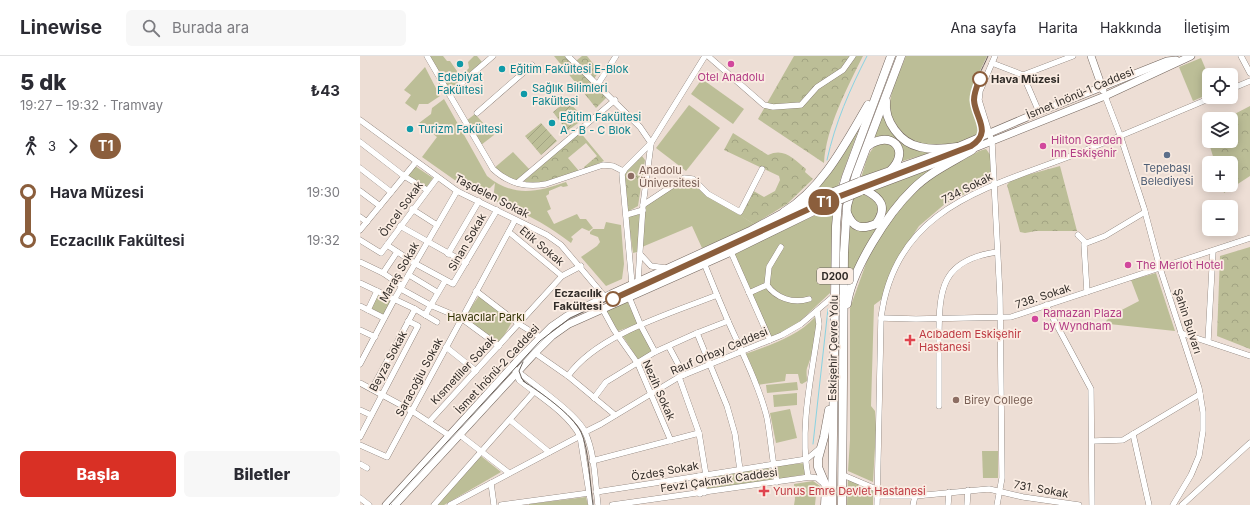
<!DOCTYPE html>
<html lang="tr">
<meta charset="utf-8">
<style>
body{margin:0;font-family:Inter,sans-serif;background:#f7f7f7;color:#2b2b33;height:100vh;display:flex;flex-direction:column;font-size:15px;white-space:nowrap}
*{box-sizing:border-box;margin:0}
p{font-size:13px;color:#7c7c81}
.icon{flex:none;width:22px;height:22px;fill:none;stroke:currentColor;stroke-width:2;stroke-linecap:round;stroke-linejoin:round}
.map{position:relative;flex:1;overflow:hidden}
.sheet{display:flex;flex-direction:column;background:#fff;width:360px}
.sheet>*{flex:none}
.badge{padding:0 8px;border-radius:13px;font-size:14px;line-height:26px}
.fabs{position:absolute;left:842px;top:12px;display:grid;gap:8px}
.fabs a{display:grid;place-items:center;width:36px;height:36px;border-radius:6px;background:#fff;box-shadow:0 2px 10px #0003;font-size:20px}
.map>.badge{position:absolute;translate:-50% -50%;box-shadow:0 0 0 2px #fff}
.legs{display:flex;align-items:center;gap:6px;height:44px;padding:0 20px;font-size:13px}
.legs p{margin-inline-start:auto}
.headline{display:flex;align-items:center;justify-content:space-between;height:68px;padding:0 20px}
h1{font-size:22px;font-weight:800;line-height:30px}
.primary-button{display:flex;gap:8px;margin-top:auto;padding:8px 20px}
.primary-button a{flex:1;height:46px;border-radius:6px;background:#d93025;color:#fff;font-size:16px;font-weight:800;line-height:46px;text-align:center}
.primary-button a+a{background:#f7f7f7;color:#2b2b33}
ul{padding:0 20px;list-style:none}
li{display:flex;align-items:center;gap:14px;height:48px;font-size:15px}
li i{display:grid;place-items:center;width:6px;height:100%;margin:0 5px;background:currentColor}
li i::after{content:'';width:10px;height:10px;margin:-5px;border:3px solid;border-radius:50%;background:#fff}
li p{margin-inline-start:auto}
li:first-child i{background:linear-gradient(#0000 50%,currentColor 0)}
li:last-child i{background:linear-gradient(currentColor 50%,#0000 0)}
header{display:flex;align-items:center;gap:24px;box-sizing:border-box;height:56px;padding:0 20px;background:#fff;border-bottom:1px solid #e1e1e2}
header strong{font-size:19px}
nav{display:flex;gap:22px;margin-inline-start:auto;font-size:14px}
.search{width:280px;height:36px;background:#f7f7f7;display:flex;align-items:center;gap:10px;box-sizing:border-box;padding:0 14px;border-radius:6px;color:#7c7c81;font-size:15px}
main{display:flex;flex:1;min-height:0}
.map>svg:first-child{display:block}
</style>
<header>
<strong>Linewise</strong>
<div class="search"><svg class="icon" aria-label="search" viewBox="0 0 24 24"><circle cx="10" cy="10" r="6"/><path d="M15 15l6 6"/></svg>Burada ara</div>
<nav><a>Ana sayfa</a><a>Harita</a><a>Hakkında</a><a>İletişim</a></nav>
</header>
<main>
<section class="sheet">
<div class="headline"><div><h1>5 dk</h1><p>19:27 – 19:32 · Tramvay</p></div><b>₺43</b></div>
<div class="legs"><svg class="icon" aria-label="walk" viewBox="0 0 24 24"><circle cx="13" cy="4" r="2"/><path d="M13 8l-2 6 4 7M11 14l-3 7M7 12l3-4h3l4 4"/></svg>3<svg class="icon" aria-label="forward" viewBox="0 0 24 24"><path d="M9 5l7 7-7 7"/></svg><b class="badge" style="background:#8b5e3c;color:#fff">T1</b></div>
<ul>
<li><i style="color:#8b5e3c"></i><b>Hava Müzesi</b><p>19:30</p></li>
<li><i style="color:#8b5e3c"></i><b>Eczacılık Fakültesi</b><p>19:32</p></li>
</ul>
<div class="primary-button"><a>Başla</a><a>Biletler</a></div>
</section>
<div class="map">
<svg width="890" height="449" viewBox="0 0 890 449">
<defs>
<pattern id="forest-crowns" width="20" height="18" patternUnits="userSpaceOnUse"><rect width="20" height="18" fill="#bcbe97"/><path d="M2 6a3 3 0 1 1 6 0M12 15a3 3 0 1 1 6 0" fill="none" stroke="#a2a382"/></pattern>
<pattern id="garden-furrows" width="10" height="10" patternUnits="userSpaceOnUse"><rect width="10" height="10" fill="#bcbe97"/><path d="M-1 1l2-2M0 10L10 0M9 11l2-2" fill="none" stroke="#a2a382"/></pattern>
</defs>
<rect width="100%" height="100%" fill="#edded5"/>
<g fill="#bcbe97">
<polygon points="69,0 83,0 87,5 90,5 99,18 103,18 109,12 108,6 114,0 117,0 122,6 89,34"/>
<path d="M546,0h81c-6,13 -14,27 -15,42 -1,12 10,25 5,37 -29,20 -86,15 -87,-29 0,-17 10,-34 16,-50z"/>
<polygon points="841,2 849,21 849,38 833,45 819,11"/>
<polygon points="65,11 80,40 68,48 59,48 56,55 45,47 51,39 44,34"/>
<polygon points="342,23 384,53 373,68 331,38"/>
<path d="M84,43l43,77c27,22 50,16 79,6l2,4 -5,1 -2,-1 -12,5v3l-3,2 5,13 -4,2 7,13 23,-10 3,5h6l7,9 -4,3 -7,-3 -11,9 2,2 -2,4c-24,-18 -49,-32 -78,-43l2,-17 -5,5h-24l-44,-31 15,-20 -18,-14 12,-9 1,-6z"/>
<polygon points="329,49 360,72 326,115 296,92"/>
<polygon points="524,55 531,73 574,96 539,106 539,90 513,84"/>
<polygon points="115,58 134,79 121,89 106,65"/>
<polygon points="501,67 478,130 444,146"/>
<path d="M526,84l11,9 -4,16 -32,13c6,-17 6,-31 25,-38z"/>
<polygon points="626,93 631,100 632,125 586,147 559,170 541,197 530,220 522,243 514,249 511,350 515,355 516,374 513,426 488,415 490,384 490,252 508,202 525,173 550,141 575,119 619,95"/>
<polygon points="153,96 171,115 157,127 133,113"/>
<polygon points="583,107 544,139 487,235 488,167 513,171 524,151 510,135"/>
<polygon points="55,110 73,122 66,132 48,119"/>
<polygon points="324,124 330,124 340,134 394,168 374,179 342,192 332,170 282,191 285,150"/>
<polygon points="503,138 516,145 519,156 515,165 499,169 489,159 492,142"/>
<polygon points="473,151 470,237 436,269 410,282 374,197"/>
<polygon points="280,158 277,196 273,197 268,161"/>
<polygon points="246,166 261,169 264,208 262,223 246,230 221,201 237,190 240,186 238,181 230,178 230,176 233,173 244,173"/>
<polygon points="796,217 815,275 749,268 746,265 752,259 779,245 771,224"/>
<polygon points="17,238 32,246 24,259 10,253"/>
<polygon points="119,240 152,266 139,288 104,261"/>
<polygon points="267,245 278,268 258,275 246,255"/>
<path d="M455,261c4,15 -3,38 -8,51 -1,3 0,10 0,13l-5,3 -2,-1 -2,-9h-12l-1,7 -28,4 -12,-31c25,-9 52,-17 70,-37z"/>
<polygon points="281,272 294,293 279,305 262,279"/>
<polygon points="437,326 438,334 407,337 406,329"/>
<polygon points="437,337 437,349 414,351 413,339"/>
<polygon points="430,353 437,382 416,387 410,357"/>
<polygon points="622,395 638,395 638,422 623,422"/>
<polygon points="121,400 141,416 84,449 77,449"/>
<polygon points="445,407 447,418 419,423 415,410"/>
<polygon points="408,411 413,425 345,435 345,422"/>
<polygon points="488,422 513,434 513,449 487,449"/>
<polygon points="453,425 460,430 462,438 456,439 455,449 434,449 435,443 434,428"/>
<polygon points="226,441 228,449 169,449 169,448"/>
</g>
<g fill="url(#forest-crowns)">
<polygon points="194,0 208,0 248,40 236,52"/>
<polygon points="222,0 227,0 239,15 234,23 216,5"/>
<path d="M434,0h69c-16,32 -37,72 -39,107l-66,-44z"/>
<polygon points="890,50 890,120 864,137 862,129 871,129 871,107 855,107 845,74 849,72 849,85 871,85 871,63 865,63"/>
<path d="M220,76l24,29 -19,8 -1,-2 13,-11 -11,-13 -18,15 11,13c-15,5 -40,18 -55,10z"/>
<path d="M373,77l35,22c16,-8 26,4 38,14l-1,3 8,7 -26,25 -33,20 -15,-9 13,-25 12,7 11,-6 5,-11 -1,-4 -55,-26z"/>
<polygon points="282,100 285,104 278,150 269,155 266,154 263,124 265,116"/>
<polygon points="700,110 717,175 676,175 665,177 660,176 647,129 652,123"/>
<polygon points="890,191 890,293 857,280 860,200"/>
</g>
<g fill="url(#garden-furrows)">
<polygon points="207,45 225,62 207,75 193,56"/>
<polygon points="181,67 197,85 181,99 165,80"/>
</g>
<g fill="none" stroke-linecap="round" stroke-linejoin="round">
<g stroke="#89d3e2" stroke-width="1">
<path d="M467,104c8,-37 23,-71 40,-104"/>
<polyline points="453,388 468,253"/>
</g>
<defs>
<g id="minor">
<path d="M67,0l66,113c15,14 33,19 53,15l57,-19 10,1 10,5"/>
<polyline points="208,0 280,71 291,87"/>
<polyline points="348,0 404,49 413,51 441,49 457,31 483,14 493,0"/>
<polyline points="635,0 620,35 619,44 632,86 640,241 642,422 637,449"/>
<polyline points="881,0 890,17"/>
<polyline points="632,7 663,19 713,0"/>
<polyline points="663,19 679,56"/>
<polyline points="238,28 256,0"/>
<polyline points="871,33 890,25"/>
<polyline points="89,38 133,0"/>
<polyline points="745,40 760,79 784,152 800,212 839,332 843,356 843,375 839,400 831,419 813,449"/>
<polyline points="117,57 172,9"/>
<polyline points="0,64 97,135 187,179 201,189 245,241"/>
<polyline points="0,86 44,120 67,134"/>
<polyline points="0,112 31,136"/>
<polyline points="157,127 255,44"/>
<polyline points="0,135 20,150"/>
<polyline points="283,149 324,122 333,123 348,138 380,156 402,113"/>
<polyline points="52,153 77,169"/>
<polyline points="266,159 283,154"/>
<polyline points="0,161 7,166"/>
<polyline points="40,170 106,207"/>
<polyline points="0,174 56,106"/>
<polyline points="149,176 202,220"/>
<polyline points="718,179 726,187"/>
<polyline points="0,184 21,197 77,122"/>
<polyline points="27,189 56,208 93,228 137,154"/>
<polyline points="371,196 410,284"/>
<polyline points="88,198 119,145"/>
<polyline points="280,198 291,210 306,212"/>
<polyline points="0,206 23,217 42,230"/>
<polyline points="344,207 357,239"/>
<polyline points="23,217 37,196"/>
<polyline points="49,219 77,236"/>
<polyline points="278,225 283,149 291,88"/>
<polyline points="0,227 55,253 77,266"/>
<polyline points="272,228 262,118 265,113 291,87 345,0"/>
<path d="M407,229c9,13 26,19 42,14"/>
<polyline points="41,233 70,249 101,262 139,290"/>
<polyline points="116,235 159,268 180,281"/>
<polyline points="727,236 724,188 745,180 785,156"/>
<polyline points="389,237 407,229 409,211 421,191"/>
<polyline points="269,241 281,270 295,296"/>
<polyline points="686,249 731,333 732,449"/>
<polyline points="0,250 24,262"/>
<polyline points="242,252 254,274 278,308 311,385"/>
<polyline points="8,254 17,235"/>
<polyline points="65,259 85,225"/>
<polyline points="521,262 556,263 651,261 890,182"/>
<polyline points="0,274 15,281"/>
<polyline points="337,277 367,350 375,378 380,414"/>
<polyline points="821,277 890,300"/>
<polyline points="848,285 853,195"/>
<polyline points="86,291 116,315"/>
<polyline points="309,291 324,319"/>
<polyline points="175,297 208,320 255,359"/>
<polyline points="0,308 34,244 97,135"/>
<path d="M156,314c17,14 61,44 69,62 10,22 10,49 13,73"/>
<path d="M155,315l4,9c21,17 48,32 61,56l11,69"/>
<path d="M208,320c30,-42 102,-62 149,-81l11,26"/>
<polyline points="319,321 339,377"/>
<polyline points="0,327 52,355 90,380"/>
<polyline points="12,333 55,253"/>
<path d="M234,342l12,-16 49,-30 42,-19 31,-12c13,29 32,67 39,97 4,21 5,43 10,64"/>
<path d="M579,350c0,-23 0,-45 0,-68 0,-49 2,-78 58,-86"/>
<polyline points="0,354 11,359"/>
<polyline points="150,364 189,396"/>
<polyline points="69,366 202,220 221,210"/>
<polyline points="225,376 241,368 319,321 422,279 441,268 475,239"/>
<polyline points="773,378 789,449"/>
<polyline points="100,379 149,417"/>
<polyline points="0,381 58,270 48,265"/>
<polyline points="733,385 763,384 840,338"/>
<polyline points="0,389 27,401 155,164"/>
<polyline points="232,405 339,377 346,419 236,436"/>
<polyline points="0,408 7,412"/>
<polyline points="346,419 447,403 460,392"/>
<polyline points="483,419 516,433"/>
<polyline points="339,420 340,438"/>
<path d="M448,421c-9,-50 4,-103 11,-153l-2,-13"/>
<polyline points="131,427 134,449"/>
<polyline points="344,437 344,419"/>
<polyline points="517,440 555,440 629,433 663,441 719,449"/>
<polyline points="0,442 9,449"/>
<polyline points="74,449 174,336"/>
<polyline points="90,449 220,380"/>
<polyline points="141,449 229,437"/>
<polyline points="252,449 450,421 457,422 464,428"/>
<path d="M517,449l4,-187c14,-112 108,-130 195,-164 46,-18 92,-38 137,-57"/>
<polyline points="553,449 555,440"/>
<polyline points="588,449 589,436"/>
<polyline points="607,449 608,434"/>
<polyline points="822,449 890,387"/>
</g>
<g id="major">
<polyline points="731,0 743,34"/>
<polyline points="607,95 745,40 831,0"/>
<polyline points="500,125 597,91 679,56 807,5 816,4"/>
<polyline points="502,135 598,99"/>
<polyline points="26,449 157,305 191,271 207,260 251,238 389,175 424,156 460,141"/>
<polyline points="35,449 175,297 192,280 209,268 371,196 461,152"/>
</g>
<g id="highway">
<path d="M526,45c-2,20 14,42 34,46 12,3 24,2 37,0"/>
<path d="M508,90c23,-17 43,4 23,24"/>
<path d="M424,156c39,-24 61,-68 84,-107"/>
<path d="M487,157c6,15 14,17 29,11 12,-17 5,-26 -11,-34"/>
<path d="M487,248c5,-35 41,-91 66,-115 17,-17 39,-27 59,-39"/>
<polyline points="465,449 466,430 458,411 458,403 464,381 469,354"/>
<polyline points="472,449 476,170 478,148 486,121 531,0"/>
<polyline points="482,449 484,197 487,150 496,119 541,0"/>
</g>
</defs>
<use href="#minor" stroke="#72655d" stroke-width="6"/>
<use href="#major" stroke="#72655d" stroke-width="8"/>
<use href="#highway" stroke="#72655d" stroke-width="9"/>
<use href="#minor" stroke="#fff" stroke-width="5.5"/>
<use href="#major" stroke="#fff" stroke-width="7"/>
<use href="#highway" stroke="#fff" stroke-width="8"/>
<g stroke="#6a625c" stroke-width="1">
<polyline points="163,306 159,315 162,323 167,328"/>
<path d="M163,325c17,11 49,33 58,51 8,17 9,53 12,73"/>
<path d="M29,449l151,-164 30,-23 252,-117 152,-59c14,-14 -2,-29 -1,-45 0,-13 10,-29 15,-41"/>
</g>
<defs>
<g id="major-bridge">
<polyline points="460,141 500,125"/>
<polyline points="461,152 500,136"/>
</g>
</defs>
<use href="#major-bridge" stroke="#72655d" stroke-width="8" stroke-linecap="butt"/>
<use href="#major-bridge" stroke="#fff" stroke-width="7"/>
</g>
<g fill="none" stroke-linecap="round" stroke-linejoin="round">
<defs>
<path id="line-1" d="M253,243l209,-96 149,-57c22,-14 4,-28 3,-46 0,-8 3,-14 6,-21"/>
</defs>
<use href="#line-1" stroke="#fff" stroke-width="9"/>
<use href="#line-1" stroke="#8b5e3c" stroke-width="6"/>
</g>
<g fill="#0f9aa8" stroke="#faece2" stroke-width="1.5">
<circle cx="100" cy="8" r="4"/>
<circle cx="142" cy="13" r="4"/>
<circle cx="164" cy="38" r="4"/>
<circle cx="192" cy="67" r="4"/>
<circle cx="50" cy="73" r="4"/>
</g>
<g fill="#d1479c" stroke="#faece2" stroke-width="1.5">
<circle cx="371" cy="8" r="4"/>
<circle cx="683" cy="90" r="4"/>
<circle cx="768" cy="209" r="4"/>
<circle cx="675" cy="263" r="4"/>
</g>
<g fill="#fff" stroke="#8b5e3c" stroke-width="2">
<circle cx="620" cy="23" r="7"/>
<circle cx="253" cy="243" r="7"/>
</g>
<circle fill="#5c6f8a" stroke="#faece2" stroke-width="1.5" cx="807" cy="99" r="4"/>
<g fill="#8d6e63" stroke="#faece2" stroke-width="1.5">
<circle cx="271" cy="120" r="4"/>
<circle cx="596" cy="344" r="4"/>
</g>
<g fill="#e0444e" stroke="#faece2" stroke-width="1.5">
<path d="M548 278h4v4h4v4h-4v4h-4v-4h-4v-4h4z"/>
<path d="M402 429h4v4h4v4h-4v4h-4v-4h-4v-4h4z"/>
</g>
<g text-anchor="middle" stroke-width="3.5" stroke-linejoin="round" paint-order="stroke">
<rect fill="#faece2" stroke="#6d6660" stroke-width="1" x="457" y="212" width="36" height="16" rx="3"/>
<g font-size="10" font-weight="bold" fill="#312c28">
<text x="475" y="224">D200</text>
</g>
<g font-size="11" fill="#0d838f" stroke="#faece2" text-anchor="start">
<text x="150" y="17">Eğitim Fakültesi E-Blok</text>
<text x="100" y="25" text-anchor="middle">Edebiyat<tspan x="100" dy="13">Fakültesi</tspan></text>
<text x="172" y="36">Sağlık Bilimleri<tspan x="172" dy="13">Fakültesi</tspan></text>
<text x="200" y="65">Eğitim Fakültesi<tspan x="200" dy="13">A - B - C Blok</tspan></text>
<text x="58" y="77">Turizm Fakültesi</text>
</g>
<g font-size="11" fill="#b23c85" stroke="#faece2" text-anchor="start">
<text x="371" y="25" text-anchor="middle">Otel Anadolu</text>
<text x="691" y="88">Hilton Garden<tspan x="691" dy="13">Inn Eskişehir</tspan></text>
<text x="776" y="213">The Merlot Hotel</text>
<text x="683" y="261">Ramazan Plaza<tspan x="683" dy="13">by Wyndham</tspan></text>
</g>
<g font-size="11" font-weight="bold" fill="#312c28" stroke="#faece2" text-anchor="start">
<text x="631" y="27">Hava Müzesi</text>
<text x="242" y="241" text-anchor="end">Eczacılık<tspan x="242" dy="13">Fakültesi</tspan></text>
</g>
<g font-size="11" fill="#312c28" stroke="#faece2">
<text transform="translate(720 37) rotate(-23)" y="4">İsmet İnönü-1 Caddesi</text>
<text transform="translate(607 132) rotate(-27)" y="4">734 Sokak</text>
<text transform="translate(132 140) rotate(27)" y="4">Taşdelen Sokak</text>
<text transform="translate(41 153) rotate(-54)" y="4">Öncel Sokak</text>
<text transform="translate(107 186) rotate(-60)" y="4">Sinan Sokak</text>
<text transform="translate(182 190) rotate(40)" y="4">Etik Sokak</text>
<text transform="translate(39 216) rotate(-60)" y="4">Maraş Sokak</text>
<text transform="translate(683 240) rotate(-18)" y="4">738. Sokak</text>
<text transform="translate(828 265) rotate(72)" y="4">Şahin Bulvarı</text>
<text transform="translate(473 292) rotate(-89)" y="4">Eskişehir Çevre Yolu</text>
<text transform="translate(359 295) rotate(-23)" y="4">Rauf Orbay Caddesi</text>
<text transform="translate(28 305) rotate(-62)" y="4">Beyza Sokak</text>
<text transform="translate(137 313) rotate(-47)" y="4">İsmet İnönü-2 Caddesi</text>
<text transform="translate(103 314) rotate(-47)" y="4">Kısmetliler Sokak</text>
<text transform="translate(59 321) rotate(-62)" y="4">Saracoğlu Sokak</text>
<text transform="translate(299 334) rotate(66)" y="4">Nezih Sokak</text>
<text transform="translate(305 415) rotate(-10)" y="4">Özdeş Sokak</text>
<text transform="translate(359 424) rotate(-8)" y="4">Fevzi Çakmak Caddesi</text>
<text transform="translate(681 433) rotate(10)" y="4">731. Sokak</text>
</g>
<g font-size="11" fill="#4e5e75" stroke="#faece2">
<text x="807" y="116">Tepebaşı<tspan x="807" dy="13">Belediyesi</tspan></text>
</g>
<g font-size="11" fill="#785e54" stroke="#faece2" text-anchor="start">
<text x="279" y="118">Anadolu<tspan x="279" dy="13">Üniversitesi</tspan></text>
<text x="604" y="348">Birey College</text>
</g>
<g font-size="11" fill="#303102" stroke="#faece2">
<text x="126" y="265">Havacılar Parkı</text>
</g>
<g font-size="11" fill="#be3a42" stroke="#faece2" text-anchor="start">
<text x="559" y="282">Acıbadem Eskişehir<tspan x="559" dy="13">Hastanesi</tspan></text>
<text x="413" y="439">Yunus Emre Devlet Hastanesi</text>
</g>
</g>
</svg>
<div class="fabs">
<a><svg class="icon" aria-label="locate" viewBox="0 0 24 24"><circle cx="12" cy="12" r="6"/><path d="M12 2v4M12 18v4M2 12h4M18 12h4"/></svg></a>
<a><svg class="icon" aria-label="layers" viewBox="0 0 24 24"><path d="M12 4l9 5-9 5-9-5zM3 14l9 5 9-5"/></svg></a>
<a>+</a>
<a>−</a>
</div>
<b class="badge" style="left:464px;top:146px;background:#8b5e3c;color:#fff">T1</b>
</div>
</main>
